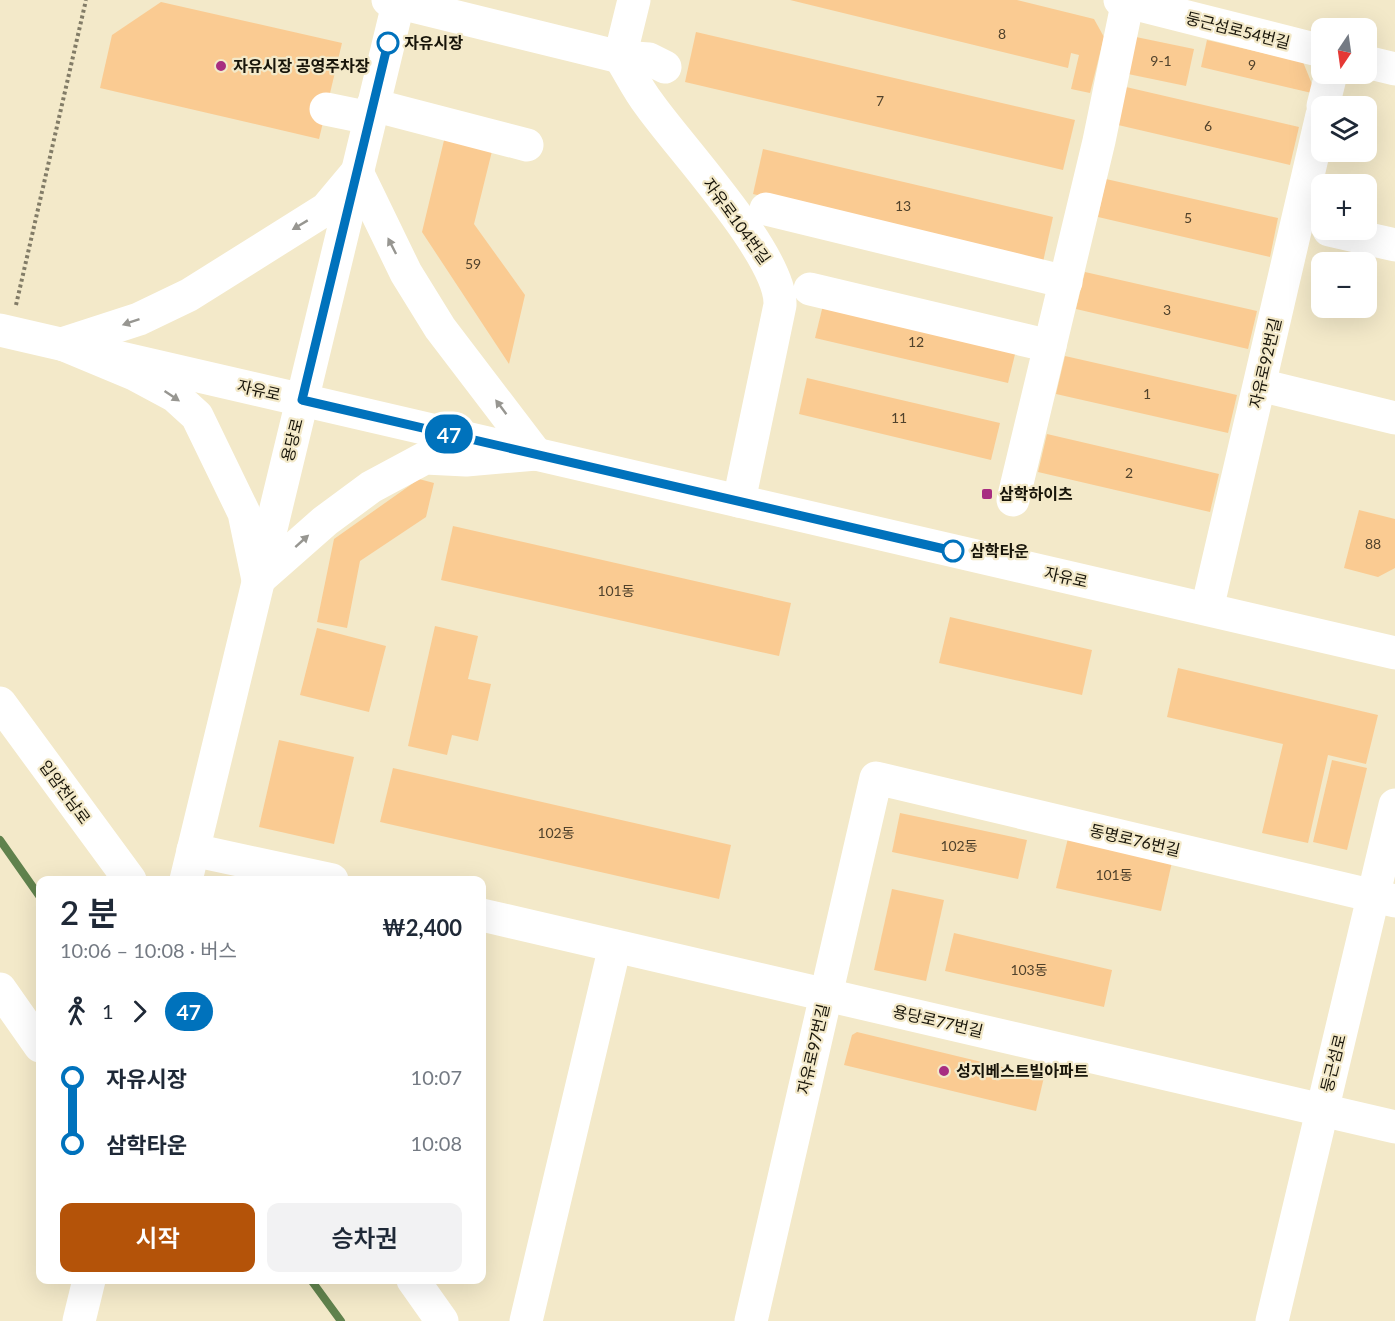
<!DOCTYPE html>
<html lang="ko">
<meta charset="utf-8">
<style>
body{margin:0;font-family:Lato,"Noto Sans KR",sans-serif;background:#f2f2f3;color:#1f2937;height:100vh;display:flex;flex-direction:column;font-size:22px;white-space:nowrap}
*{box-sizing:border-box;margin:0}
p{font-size:20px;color:#747a83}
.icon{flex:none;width:33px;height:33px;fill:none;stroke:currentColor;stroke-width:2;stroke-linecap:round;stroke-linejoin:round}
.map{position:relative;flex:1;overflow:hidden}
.panel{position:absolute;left:36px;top:876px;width:450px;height:408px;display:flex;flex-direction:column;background:#fff;border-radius:12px;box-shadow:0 6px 24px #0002}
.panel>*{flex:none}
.badge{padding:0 12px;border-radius:20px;font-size:21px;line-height:39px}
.needle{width:39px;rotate:193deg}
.controls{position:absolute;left:1311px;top:18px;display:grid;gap:12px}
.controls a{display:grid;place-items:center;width:66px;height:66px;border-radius:12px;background:#fff;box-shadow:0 6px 24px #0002;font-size:30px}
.map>.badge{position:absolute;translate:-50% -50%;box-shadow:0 0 0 3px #fff}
.legs{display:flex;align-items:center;gap:9px;height:66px;padding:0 24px;font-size:20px}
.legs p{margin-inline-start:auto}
.headline{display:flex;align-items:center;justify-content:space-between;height:102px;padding:0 24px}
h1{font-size:33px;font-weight:600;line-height:45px}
.primary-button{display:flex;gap:12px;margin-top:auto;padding:12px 24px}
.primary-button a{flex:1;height:69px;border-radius:12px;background:#b45309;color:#fff;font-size:24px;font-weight:600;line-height:69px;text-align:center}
.primary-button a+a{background:#f2f2f3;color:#1f2937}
ul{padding:0 24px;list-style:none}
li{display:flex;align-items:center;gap:21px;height:66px;font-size:22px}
li i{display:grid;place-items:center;width:9px;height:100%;margin:0 8px;background:currentColor}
li i::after{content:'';width:15px;height:15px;margin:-8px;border:4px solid;border-radius:50%;background:#fff}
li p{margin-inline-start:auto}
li:first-child i{background:linear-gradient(#0000 50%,currentColor 0)}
li:last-child i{background:linear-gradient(currentColor 50%,#0000 0)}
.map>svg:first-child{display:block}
</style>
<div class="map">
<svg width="1395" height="1321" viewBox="0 0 1395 1321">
<rect width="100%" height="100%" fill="#f3e9c9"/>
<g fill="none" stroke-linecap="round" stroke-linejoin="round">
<g stroke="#60824d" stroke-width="8">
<polyline points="0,840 40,897"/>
<polyline points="311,1280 341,1321"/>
</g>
</g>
<g fill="#facb92">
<polygon points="790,0 1017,0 1094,19 1104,37 1090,93 1071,89 1079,55 1071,53 1068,68"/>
<polygon points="161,2 342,43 319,139 100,88 112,35"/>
<polygon points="696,32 1075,120 1063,170 685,82"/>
<polygon points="1136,37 1194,49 1186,86 1128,74"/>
<polygon points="1207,40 1303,62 1316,94 1201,67"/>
<polygon points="1126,87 1299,127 1290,165 1118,125"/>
<polygon points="446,132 494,143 474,224 525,295 509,364 422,232"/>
<polygon points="763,149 1053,217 1043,262 753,194"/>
<polygon points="1106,179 1278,218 1270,257 1098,217"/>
<polygon points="1085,272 1257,311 1248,349 1076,309"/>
<polygon points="824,301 1017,346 1008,383 815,338"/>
<polygon points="1065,356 1237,395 1228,433 1056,394"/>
<polygon points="807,378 1000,423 991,460 799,414"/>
<polygon points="1047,434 1219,474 1210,512 1038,472"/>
<polygon points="419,479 434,483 426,517 360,561 347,628 317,622 334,539"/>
<polygon points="1359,510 1395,519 1395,568 1378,577 1344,568"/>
<polygon points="453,526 791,603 779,656 441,580"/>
<polygon points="950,617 1092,650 1082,695 939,663"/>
<polygon points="435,626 478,636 468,679 491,684 478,741 452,735 447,755 408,746"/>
<polygon points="317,628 386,646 369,712 300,695"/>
<polygon points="1178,668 1378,715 1366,764 1328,755 1308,843 1262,833 1283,744 1167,717"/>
<polygon points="279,740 354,757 334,844 259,827"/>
<polygon points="1332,760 1367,768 1347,850 1313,842"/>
<polygon points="393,768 731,845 719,899 380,822"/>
<polygon points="900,813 1027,840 1018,879 892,852"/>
<polygon points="1068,838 1172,862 1161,911 1056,888"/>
<polygon points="892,889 944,900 926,981 874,970"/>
<polygon points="954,933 1112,970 1104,1007 945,971"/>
<polygon points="857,1032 1044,1077 1036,1111 844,1065 852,1035"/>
</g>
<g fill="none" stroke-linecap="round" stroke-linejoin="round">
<polyline stroke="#827c67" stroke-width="4" stroke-dasharray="3 3" stroke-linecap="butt" points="16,305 86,0"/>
<g stroke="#fff" stroke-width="33">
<polyline points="388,0 620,57 649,59 665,67"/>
<path d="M634,0l-14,57c10,16 18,33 29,47 31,44 133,152 131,201l-41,196"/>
<polyline points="1120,0 1322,51"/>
<polyline points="1366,62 1395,69"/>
<polyline points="373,105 527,145"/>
<polyline points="1323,106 1331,74"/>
<polyline points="326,109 370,118"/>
<polyline points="766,209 1066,282"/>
<polyline points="1329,230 1395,245"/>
<polyline points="810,289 1050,346"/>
<polyline points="0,330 1395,653"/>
<polyline points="1260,385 1395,418"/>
<polyline points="1013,500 1099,141 1128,0"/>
<polyline points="1207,609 1322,115"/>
<polyline points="0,703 130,880"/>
<polyline points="193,850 332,880"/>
<polyline points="186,880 399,0"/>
<polyline points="482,915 1395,1127"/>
<polyline points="0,989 40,1046"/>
<polyline points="413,1280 442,1321"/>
<polyline points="79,1321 89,1280"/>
<polyline points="526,1321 615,946"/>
<polyline points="751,1321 876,778 1395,901"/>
<polyline points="1272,1321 1395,805"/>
</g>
<g stroke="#fff" stroke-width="33">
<polyline points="62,344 139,319 189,295 326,209 357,172 406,273 440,328 536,454"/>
<polyline points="62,344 134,374 175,396 197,416 244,513 258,580 325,521 371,487 425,458 466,460 536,454"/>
</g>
</g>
<defs><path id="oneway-solid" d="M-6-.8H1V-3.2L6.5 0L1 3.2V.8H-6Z" transform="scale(1.5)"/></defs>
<g fill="#979691">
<use href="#oneway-solid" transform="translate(300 225) rotate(149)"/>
<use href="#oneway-solid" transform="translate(392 246) rotate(-117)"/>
<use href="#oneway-solid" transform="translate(131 322) rotate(161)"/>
<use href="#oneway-solid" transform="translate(172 396) rotate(34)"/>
<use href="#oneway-solid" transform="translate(501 407) rotate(-127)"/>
<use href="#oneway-solid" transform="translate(302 541) rotate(-42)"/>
</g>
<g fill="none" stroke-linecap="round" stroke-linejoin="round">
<defs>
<polyline id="line-1" points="388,43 302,400 953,551"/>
</defs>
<use href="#line-1" stroke="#fff" stroke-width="14"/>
<use href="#line-1" stroke="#0072bc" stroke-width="9"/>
</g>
<g fill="#fff" stroke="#0072bc" stroke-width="3">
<circle cx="388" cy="43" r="10"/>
<circle cx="953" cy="551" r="10"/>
</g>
<g fill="#a82d81" stroke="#f3e9c9" stroke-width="2">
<circle cx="221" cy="66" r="6"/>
<rect x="981" y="488" width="12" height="12" rx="3"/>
<circle cx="944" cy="1071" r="6"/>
</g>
<g text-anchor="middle" stroke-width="4.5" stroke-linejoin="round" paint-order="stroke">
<g font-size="14" fill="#50422c">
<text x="1002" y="39">8</text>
<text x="1161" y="66">9-1</text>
<text x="1252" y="70">9</text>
<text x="880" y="106">7</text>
<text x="1208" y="131">6</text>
<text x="903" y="211">13</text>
<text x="1188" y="223">5</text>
<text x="473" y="269">59</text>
<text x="1167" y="315">3</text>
<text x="916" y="347">12</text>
<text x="1147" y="399">1</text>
<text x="899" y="423">11</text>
<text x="1129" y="478">2</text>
<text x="1373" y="549">88</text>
<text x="616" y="596">101동</text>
<text x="556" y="838">102동</text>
<text x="959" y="851">102동</text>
<text x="1114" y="880">101동</text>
<text x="1029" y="975">103동</text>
</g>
<g font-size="16" fill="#18150a" stroke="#f3e9c9">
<text transform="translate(1238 30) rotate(14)" y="6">둥근섬로54번길</text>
<text transform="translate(737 221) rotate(54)" y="6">자유로104번길</text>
<text transform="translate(1265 363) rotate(-77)" y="6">자유로92번길</text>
<text transform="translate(259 390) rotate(13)" y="6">자유로</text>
<text transform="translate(292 440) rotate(-76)" y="6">용당로</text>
<text transform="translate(1066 577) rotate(13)" y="6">자유로</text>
<text transform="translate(65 792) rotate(54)" y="6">입암천남로</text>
<text transform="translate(1135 840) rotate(13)" y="6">동명로76번길</text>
<text transform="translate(938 1021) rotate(13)" y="6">용당로77번길</text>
<text transform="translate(813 1049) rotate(-77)" y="6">자유로97번길</text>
<text transform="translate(1333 1063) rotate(-76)" y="6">둥근섬로</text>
</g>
<g font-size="16" font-weight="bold" fill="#18150a" stroke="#f3e9c9" text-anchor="start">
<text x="404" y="49">자유시장</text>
<text x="970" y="557">삼학타운</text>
</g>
<g font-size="16" font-weight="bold" fill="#18150a" stroke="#f3e9c9" text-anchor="start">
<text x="233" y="72">자유시장 공영주차장</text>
<text x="999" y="500">삼학하이츠</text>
<text x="956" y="1077">성지베스트빌아파트</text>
</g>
</g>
</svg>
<div class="controls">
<a><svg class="needle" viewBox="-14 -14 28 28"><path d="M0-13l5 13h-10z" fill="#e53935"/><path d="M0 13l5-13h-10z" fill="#747a83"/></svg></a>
<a><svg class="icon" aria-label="layers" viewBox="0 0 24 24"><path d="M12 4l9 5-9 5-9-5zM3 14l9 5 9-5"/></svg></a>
<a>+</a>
<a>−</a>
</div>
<b class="badge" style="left:449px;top:434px;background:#0072bc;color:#fff">47</b>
<section class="panel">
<div class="headline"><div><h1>2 분</h1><p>10:06 – 10:08 · 버스</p></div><b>₩2,400</b></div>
<div class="legs"><svg class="icon" aria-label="walk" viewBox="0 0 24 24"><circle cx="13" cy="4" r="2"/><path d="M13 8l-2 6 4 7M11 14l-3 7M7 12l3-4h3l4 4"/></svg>1<svg class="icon" aria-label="forward" viewBox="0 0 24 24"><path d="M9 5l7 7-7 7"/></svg><b class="badge" style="background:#0072bc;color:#fff">47</b></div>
<ul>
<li><i style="color:#0072bc"></i><b>자유시장</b><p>10:07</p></li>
<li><i style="color:#0072bc"></i><b>삼학타운</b><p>10:08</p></li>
</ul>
<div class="primary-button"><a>시작</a><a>승차권</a></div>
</section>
</div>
